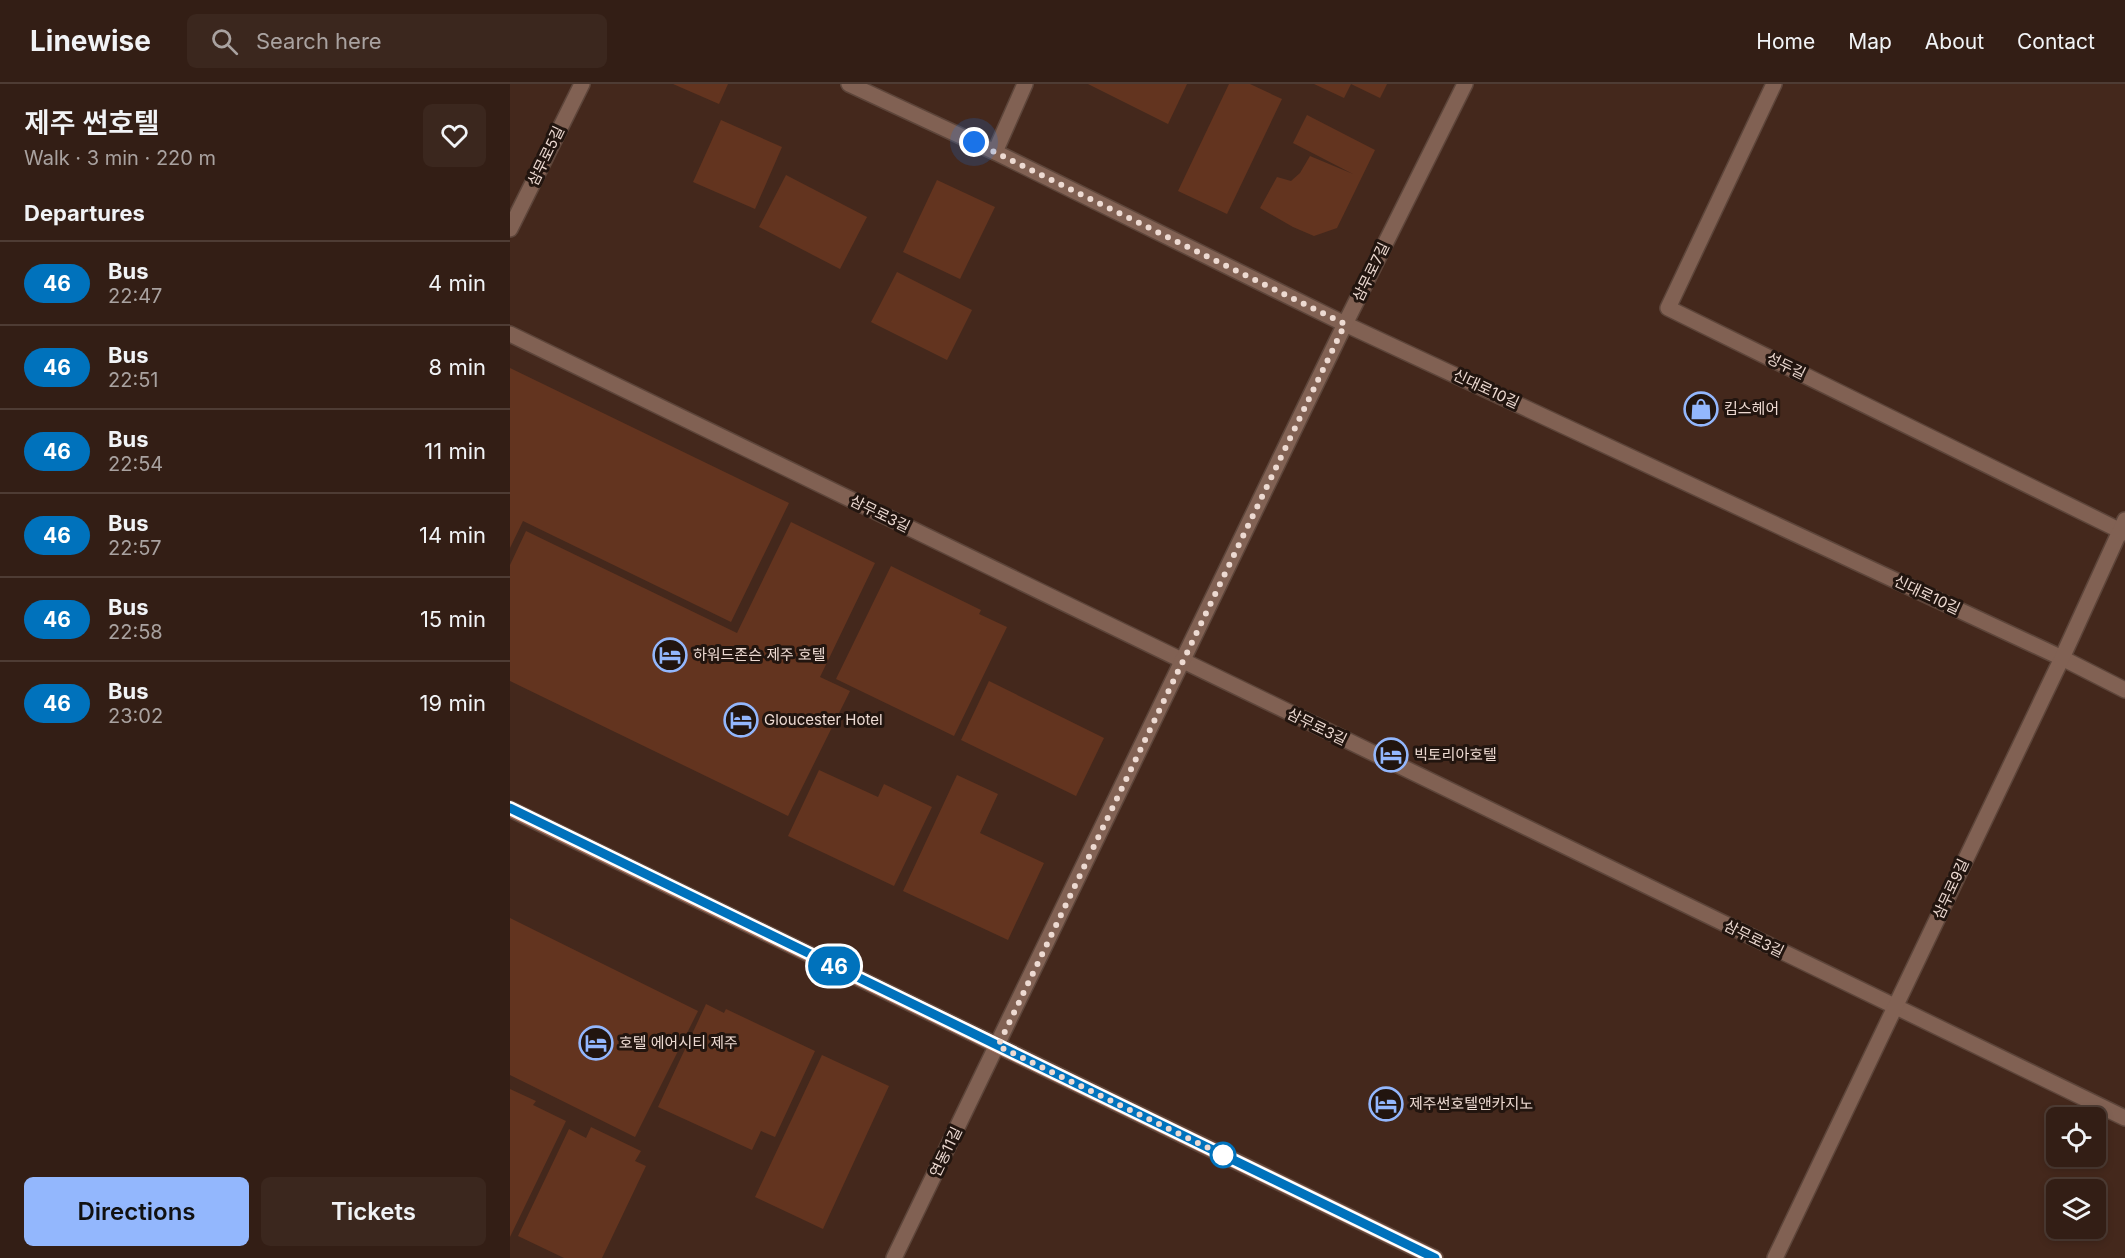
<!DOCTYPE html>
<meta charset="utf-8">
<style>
body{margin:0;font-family:Inter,"Noto Sans KR",sans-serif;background:#3b271e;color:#f1f3f6;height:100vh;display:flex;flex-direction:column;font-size:22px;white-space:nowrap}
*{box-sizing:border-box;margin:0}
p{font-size:20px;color:#a9a2a0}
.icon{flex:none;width:33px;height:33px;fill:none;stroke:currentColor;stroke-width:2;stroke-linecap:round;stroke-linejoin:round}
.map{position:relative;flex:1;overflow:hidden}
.details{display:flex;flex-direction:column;background:#331e15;width:510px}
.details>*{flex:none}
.badge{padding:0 12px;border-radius:20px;font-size:21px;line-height:39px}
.buttons{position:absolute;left:1536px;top:1023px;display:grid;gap:12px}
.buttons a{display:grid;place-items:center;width:60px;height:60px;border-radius:9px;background:#331e15;box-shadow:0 3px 9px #0003,0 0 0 2px #4e3c34;font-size:30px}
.you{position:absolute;width:30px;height:30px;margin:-15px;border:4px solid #fff;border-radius:50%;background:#1a73e8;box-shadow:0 0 0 9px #1a73e833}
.map>.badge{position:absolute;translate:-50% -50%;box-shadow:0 0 0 3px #fff}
h2{padding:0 24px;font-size:22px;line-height:54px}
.round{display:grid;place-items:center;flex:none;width:63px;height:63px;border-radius:9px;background:#3b271e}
.summary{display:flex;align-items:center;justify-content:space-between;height:102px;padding:0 24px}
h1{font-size:28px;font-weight:600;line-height:45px}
.primary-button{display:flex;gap:12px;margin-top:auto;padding:12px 24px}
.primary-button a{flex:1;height:69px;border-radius:9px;background:#93b7fd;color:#111;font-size:24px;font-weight:600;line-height:69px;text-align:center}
.primary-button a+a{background:#3b271e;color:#f1f3f6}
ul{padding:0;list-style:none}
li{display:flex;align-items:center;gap:18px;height:84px;padding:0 24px;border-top:2px solid #4e3c34}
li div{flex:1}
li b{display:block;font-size:22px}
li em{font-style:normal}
li .badge{min-width:66px;font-weight:700;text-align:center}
header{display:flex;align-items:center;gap:36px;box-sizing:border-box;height:84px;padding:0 30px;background:#331e15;border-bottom:2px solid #4e3c34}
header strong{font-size:28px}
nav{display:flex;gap:33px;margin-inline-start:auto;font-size:21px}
.search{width:420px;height:54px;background:#3b271e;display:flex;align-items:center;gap:15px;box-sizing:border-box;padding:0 21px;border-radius:9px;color:#a9a2a0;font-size:22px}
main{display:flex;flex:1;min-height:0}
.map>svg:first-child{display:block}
</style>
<header>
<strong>Linewise</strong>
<div class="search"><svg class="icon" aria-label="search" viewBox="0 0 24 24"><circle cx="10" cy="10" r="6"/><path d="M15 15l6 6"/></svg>Search here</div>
<nav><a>Home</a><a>Map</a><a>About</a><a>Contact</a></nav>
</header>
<main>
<section class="details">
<div class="summary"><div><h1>제주 썬호텔</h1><p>Walk · 3 min · 220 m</p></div><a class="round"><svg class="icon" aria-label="heart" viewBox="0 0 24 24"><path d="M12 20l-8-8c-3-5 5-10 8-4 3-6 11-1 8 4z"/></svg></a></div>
<h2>Departures</h2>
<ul>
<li><span class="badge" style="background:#0072bc;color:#fff">46</span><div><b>Bus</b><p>22:47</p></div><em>4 min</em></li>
<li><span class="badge" style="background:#0072bc;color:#fff">46</span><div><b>Bus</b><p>22:51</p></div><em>8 min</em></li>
<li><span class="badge" style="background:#0072bc;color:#fff">46</span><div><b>Bus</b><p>22:54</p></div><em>11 min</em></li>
<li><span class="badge" style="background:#0072bc;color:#fff">46</span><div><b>Bus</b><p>22:57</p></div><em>14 min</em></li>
<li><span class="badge" style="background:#0072bc;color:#fff">46</span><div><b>Bus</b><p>22:58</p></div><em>15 min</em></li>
<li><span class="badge" style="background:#0072bc;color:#fff">46</span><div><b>Bus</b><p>23:02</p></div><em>19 min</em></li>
</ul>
<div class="primary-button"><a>Directions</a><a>Tickets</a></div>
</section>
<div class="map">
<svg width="1615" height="1174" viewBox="0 0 1615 1174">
<rect width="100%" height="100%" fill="#44281c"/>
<g fill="#63341f">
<polygon points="163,0 218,0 209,20"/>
<polygon points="578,0 677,0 658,40"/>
<polygon points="719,0 740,0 772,15 717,130 668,107"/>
<polygon points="804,0 841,0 834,14"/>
<polygon points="841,0 877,0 870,14"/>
<polygon points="797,31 865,66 827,144 804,152 783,143 750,124 767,93 781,97 790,89 800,72 843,90 783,59"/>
<polygon points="211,36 272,63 245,125 183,98"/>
<polygon points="276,91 357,133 330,185 249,143"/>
<polygon points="427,96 485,123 450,195 393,168"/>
<polygon points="387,188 462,226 437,276 361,238"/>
<polygon points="0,284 279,419 221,538 13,437 0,464"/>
<polygon points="281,438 365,479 310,593 340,607 278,732 0,597 0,481 16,447 227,549"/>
<polygon points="381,482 471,526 469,530 497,543 444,652 326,595"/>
<polygon points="479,597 594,654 566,712 451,656"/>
<polygon points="309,686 368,713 374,700 422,723 384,802 278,752"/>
<polygon points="447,691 488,710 470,749 534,779 498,856 393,807"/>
<polygon points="0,834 188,927 125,1053 0,991"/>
<polygon points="196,920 214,929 216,925 305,967 265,1053 251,1047 242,1066 148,1023"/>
<polygon points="312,971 379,1002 313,1145 245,1113"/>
<polygon points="0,1005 26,1017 23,1021 56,1037 0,1153"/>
<polygon points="81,1043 131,1067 125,1077 136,1082 92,1174 54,1174 8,1152 59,1045 76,1054"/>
</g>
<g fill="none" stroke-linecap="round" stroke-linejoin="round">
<defs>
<g id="minor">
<polyline points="339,0 485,68 835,240 1552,574 1615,606"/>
<polyline points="1264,0 1158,224 1615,449"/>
<polyline points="485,68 515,0"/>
<polyline points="0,145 72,0"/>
<polyline points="0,250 1615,1034"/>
<polyline points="384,1174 835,240 955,0"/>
<polyline points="1265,1174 1552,574 1615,436"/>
</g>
<polyline id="secondary" points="0,725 925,1174"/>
</defs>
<use href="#minor" stroke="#5d453a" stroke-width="18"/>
<use href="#secondary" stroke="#5d453a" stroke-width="18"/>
<use href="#minor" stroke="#816153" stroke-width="15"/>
<use href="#secondary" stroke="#a6725e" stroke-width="15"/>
</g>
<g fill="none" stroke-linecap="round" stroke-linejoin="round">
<defs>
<polyline id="line" points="0,724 925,1174"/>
</defs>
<use href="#line" stroke="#fff" stroke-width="14"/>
<use href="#line" stroke="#0072bc" stroke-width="9"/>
<polyline stroke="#eddad2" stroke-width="6" stroke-dasharray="0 10.8" points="464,58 835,240 488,962 717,1073 713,1071"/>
</g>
<defs>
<symbol id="shop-ring" viewBox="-11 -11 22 22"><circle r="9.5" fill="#22150f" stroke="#93b7fd" stroke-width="1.5"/><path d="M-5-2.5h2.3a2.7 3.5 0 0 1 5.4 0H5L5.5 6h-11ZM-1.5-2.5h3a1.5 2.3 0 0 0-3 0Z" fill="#93b7fd"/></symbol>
<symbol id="hotel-ring" viewBox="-11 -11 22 22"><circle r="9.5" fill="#22150f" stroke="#93b7fd" stroke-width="1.5"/><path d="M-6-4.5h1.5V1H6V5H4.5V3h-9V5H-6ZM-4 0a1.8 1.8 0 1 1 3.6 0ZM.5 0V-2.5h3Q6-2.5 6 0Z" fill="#93b7fd"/></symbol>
</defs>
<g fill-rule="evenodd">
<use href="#shop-ring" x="1172" y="306" width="38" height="38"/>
<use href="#hotel-ring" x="141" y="552" width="38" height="38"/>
<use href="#hotel-ring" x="212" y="617" width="38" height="38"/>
<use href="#hotel-ring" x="862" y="652" width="38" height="38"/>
<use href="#hotel-ring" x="67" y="940" width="38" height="38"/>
<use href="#hotel-ring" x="857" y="1001" width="38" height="38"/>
</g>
<circle fill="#fff" stroke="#0072bc" stroke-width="3" cx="713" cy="1071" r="12"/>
<g text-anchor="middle" stroke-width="6" stroke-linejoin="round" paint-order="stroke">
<g font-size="15" fill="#eddad2" stroke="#22150f">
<text transform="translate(36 72) rotate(-64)" y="5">삼무로5길</text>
<text transform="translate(861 188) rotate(-64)" y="5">삼무로7길</text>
<text transform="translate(1276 282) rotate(26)" y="5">성두길</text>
<text transform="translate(976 305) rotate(25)" y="5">신대로10길</text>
<text transform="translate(370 430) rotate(26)" y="5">삼무로3길</text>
<text transform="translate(1417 511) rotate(25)" y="5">신대로10길</text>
<text transform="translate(807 643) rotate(26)" y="5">삼무로3길</text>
<text transform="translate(1441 805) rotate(-65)" y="5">삼무로9길</text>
<text transform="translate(1244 855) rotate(26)" y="5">삼무로3길</text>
<text transform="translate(436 1068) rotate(-64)" y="5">연동11길</text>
</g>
<g font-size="15" fill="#eddad2" stroke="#22150f" text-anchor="start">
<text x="1214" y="330">킴스헤어</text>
<text x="183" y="576">하워드존슨 제주 호텔</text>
<text x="254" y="641">Gloucester Hotel</text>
<text x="904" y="676">빅토리아호텔</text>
<text x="109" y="964">호텔 에어시티 제주</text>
<text x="899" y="1025">제주썬호텔앤카지노</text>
</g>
</g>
</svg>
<div class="buttons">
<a><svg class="icon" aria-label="locate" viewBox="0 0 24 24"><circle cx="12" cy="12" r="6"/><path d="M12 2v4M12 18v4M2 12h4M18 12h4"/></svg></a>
<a><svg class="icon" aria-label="layers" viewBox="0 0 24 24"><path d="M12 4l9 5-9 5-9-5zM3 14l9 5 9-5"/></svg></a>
</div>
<div class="you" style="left:464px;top:58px"></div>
<b class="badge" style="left:324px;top:882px;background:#0072bc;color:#fff">46</b>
</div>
</main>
